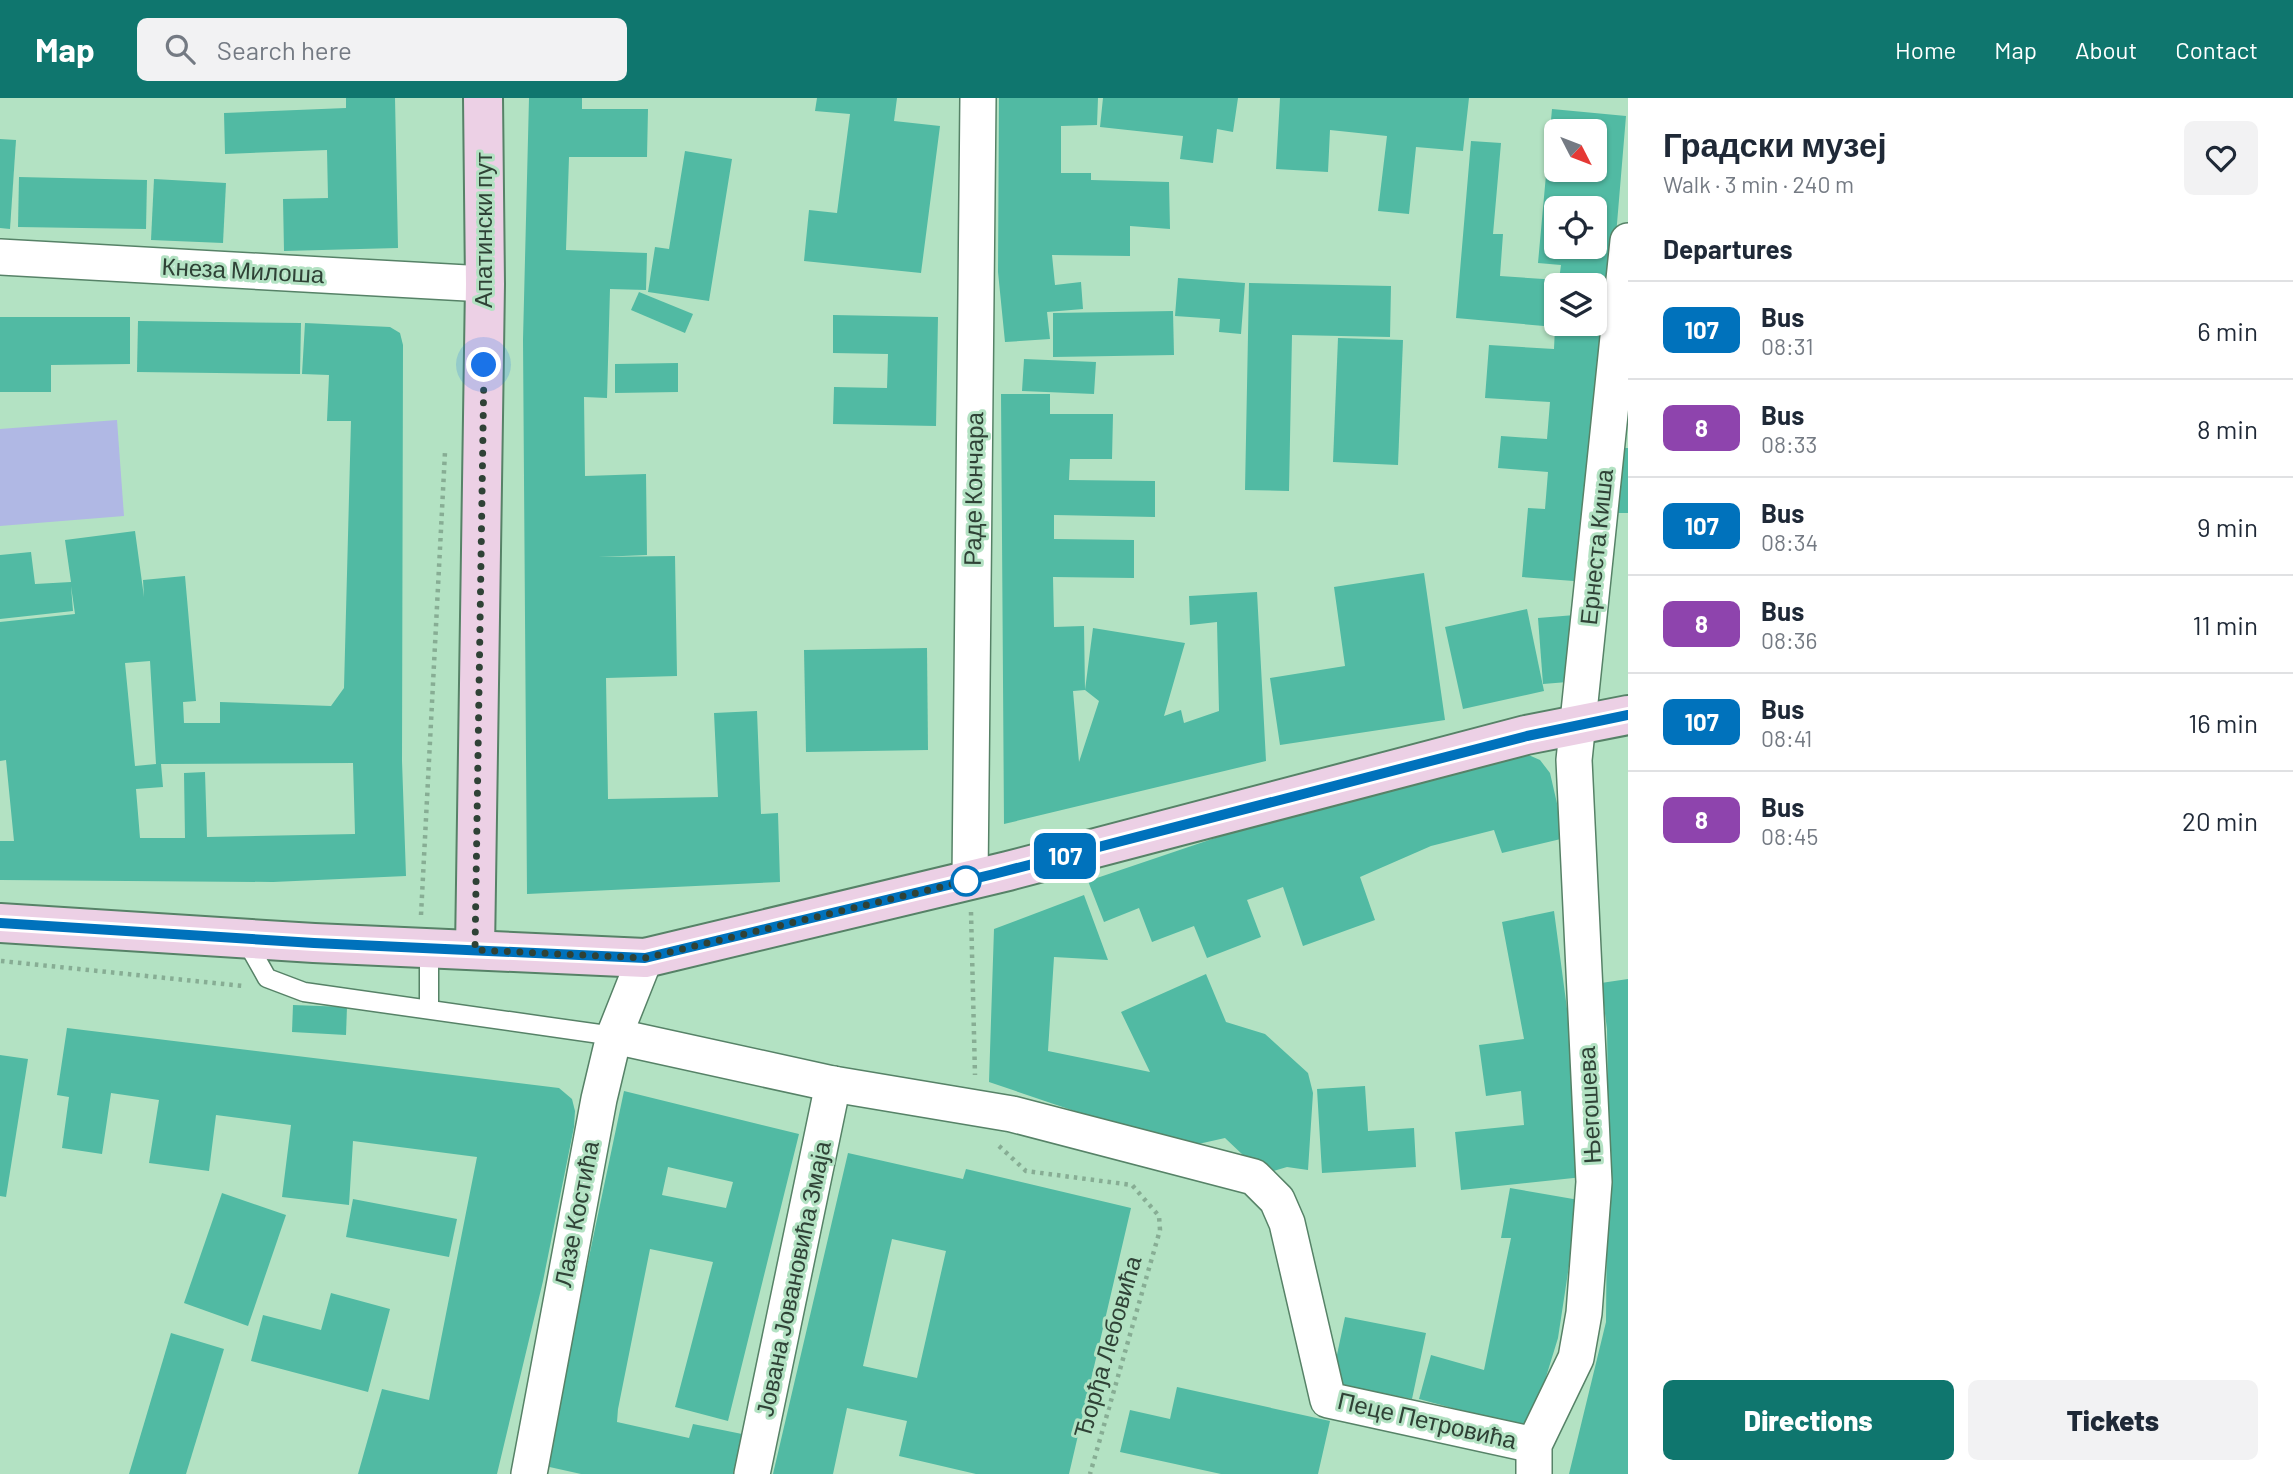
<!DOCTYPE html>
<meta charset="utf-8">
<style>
body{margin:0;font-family:Barlow,sans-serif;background:#f2f2f3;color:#1f2937;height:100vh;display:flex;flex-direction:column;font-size:26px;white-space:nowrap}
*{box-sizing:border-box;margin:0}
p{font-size:23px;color:#747a83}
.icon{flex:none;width:38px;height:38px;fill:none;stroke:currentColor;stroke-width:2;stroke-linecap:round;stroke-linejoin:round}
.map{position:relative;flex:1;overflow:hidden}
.details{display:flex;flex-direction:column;background:#fff;width:665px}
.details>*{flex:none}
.badge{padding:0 14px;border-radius:10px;font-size:24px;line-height:46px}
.needle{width:46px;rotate:132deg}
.controls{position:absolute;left:1544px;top:21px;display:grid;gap:14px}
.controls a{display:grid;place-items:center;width:63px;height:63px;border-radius:10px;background:#fff;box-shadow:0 2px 5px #0004;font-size:35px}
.you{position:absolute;width:35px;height:35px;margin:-18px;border:5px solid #fff;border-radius:50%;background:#1a73e8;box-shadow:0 0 0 10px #1a73e833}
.map>.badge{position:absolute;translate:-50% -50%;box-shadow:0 0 0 4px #fff}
h2{padding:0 35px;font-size:26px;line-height:63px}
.round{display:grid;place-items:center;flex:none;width:74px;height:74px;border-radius:10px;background:#f2f2f3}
.head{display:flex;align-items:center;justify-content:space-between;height:119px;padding:0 35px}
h1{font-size:33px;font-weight:800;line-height:52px}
.primary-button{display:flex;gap:14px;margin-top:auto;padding:14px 35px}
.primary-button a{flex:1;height:80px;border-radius:10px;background:#0f766e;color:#fff;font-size:28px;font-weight:800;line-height:80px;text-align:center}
.primary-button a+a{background:#f2f2f3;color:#1f2937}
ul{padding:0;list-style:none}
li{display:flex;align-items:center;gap:21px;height:98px;padding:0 35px;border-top:2px solid #e0e1e3}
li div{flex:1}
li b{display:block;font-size:26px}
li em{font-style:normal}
li .badge{min-width:77px;font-weight:700;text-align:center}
header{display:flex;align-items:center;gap:42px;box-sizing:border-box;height:98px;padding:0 35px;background:#0f766e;color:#fff}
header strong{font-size:33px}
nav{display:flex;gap:38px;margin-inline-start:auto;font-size:24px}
.search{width:490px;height:63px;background:#f2f2f3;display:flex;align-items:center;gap:18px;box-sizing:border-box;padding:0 24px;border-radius:10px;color:#747a83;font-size:26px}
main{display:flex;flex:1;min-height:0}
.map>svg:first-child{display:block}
</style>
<header>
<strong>Map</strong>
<div class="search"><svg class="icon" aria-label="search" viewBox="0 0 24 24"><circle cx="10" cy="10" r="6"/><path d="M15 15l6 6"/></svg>Search here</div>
<nav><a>Home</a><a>Map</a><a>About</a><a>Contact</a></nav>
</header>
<main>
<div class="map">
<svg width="1628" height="1376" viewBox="0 0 1628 1376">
<rect width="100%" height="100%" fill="#b3e2c3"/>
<polygon fill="#b0b8e4" points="117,322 124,418 0,428 0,331"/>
<g fill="#51baa3" fill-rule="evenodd">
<polygon points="346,0 395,0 398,150 284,153 283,101 328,100 327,52 225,56 224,15 346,10"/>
<polygon points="529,0 582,0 582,11 648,11 647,59 569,59 566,152 647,155 646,192 610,191 607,300 584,299 585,378 646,376 647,457 598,459 675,458 677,578 606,580 608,701 718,699 714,615 757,613 761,716 778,715 780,784 527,796 523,242"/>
<polygon points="817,0 897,0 894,23 940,28 921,175 804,163 809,112 837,115 850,16 815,13"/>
<polygon points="999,0 1098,0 1097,27 1061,28 1061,75 1091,75 1091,82 1169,84 1170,131 1130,128 1130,158 1052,157 1055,187 1081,184 1083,211 1047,214 1050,241 1005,244 998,174"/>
<polygon points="1103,0 1238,0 1233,34 1217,31 1213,65 1180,61 1183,38 1100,29"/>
<polygon points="1280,0 1469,0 1463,53 1416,49 1409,116 1378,113 1387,38 1330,32 1328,74 1276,71"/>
<path d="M1552,11l74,7 -39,466 -65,-5 6,-69 17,1 3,-37 -50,-4 3,-32 46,3 3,-37 -65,-4 4,-53 65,4 1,-22 -99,-9 15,-177 30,2 -8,91h10l-3,42 59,4 2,-15 -23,-2zM1556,33h38v39h-38zM1556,110h38v39h-38zM1556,187h38v39h-38z"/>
<polygon points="0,41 16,42 10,131 0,130"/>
<polygon points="685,53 732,61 709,203 648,194 655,149 669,151"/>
<polygon points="19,79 147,82 146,131 18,129"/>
<polygon points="154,81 226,85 223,145 151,142"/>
<polygon points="1178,180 1245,185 1241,236 1219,234 1220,221 1175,218"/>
<polygon points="1249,185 1391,188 1390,239 1292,237 1289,393 1245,392"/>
<polygon points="639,194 693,216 685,235 631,212"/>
<polygon points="1173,213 1174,257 1053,259 1053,215"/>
<polygon points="833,217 938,219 936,328 833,326 834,289 887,290 888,256 833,255"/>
<polygon points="0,219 130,219 130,266 51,267 51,294 0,294"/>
<polygon points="138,223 301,225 300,276 137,274"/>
<path d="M305,225l85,4 10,6 3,12 -1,416 4,115 -133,6 -273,-2v-39h14l-8,-81 -6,1v-139l75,-8 -4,-28 2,25 -73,8v-64l31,-3 4,32 36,-2 -6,-42 70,-9 9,66 -1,-17 42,-4 11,125 -13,1 1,21h36v-21l111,4 13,-18 7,-267h-24l2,-46 -27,-1zM150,563l6,103 -21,2 -10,-103zM353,665l2,71 -148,3 -2,-65 -21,1 1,65h-45l-4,-49 27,-2 -2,-23z"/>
<polygon points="1338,240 1403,242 1398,367 1333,364"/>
<polygon points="1024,261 1096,264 1094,296 1022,293"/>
<polygon points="678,265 678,294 615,295 615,266"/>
<polygon points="1001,296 1050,296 1050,316 1113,316 1112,361 1070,361 1069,382 1155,383 1155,419 1054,417 1054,441 1134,442 1134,480 1053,479 1054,529 1084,528 1085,592 1073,593 1079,664 1099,603 1085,592 1093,530 1185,545 1164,618 1181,612 1184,625 1219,613 1217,524 1190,527 1189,498 1257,494 1266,663 1004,726"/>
<polygon points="1623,350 1628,350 1628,415 1618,415"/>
<polygon points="1424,475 1445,622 1280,647 1270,580 1345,568 1334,489"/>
<polygon points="1527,511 1544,593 1463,611 1445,529"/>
<polygon points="1575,517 1580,583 1543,586 1538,520"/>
<polygon points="927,550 928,652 806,654 804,552"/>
<polygon points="1524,655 1540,662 1550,675 1565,740 1502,755 1494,732 1431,748 1360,779 1375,822 1303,848 1283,789 1247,802 1261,839 1207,860 1194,828 1152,844 1139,810 1104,824 1088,783 1307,709"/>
<polygon points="1084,797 1108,862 1054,859 1048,953 1150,974 1121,914 1206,876 1226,924 1265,936 1308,975 1313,995 1308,1072 1287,1069 1263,1076 1225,1040 1176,1051 1169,1045 989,984 994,831"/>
<polygon points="1554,813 1577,986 1583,1079 1461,1092 1455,1034 1524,1027 1521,993 1486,998 1479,947 1524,941 1502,824"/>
<polygon points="1628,881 1628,1376 1569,1376 1606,1224 1608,997 1607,931 1601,885"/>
<polygon points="293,907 347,909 346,937 292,934"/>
<polygon points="67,930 559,990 572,1001 575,1013 574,1029 543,1183 497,1376 358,1376 382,1291 429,1302 477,1059 353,1043 349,1107 282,1099 291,1027 216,1017 209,1073 149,1065 159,1002 111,995 102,1056 62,1050 69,999 57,997"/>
<polygon points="0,957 28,961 6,1099 0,1098"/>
<polygon points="1365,988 1368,1033 1414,1030 1416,1069 1322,1075 1317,991"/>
<path d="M624,993l175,43 -71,287 -53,-14 38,-145 -63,-13 -32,160 -1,13 72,16 4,-14 49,10 -9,40h-152l-36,-8zM668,1069l65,15 -7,26 -64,-13z"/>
<path d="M848,1055l115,26 3,-10 165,39 -62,266h-93l-77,-18 8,-35 -60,-13 -14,66h-60zM892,1141l54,12 -29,127 -54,-12z"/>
<polygon points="1510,1090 1579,1102 1558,1240 1530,1331 1419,1301 1431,1257 1484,1272 1511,1140 1501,1140"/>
<polygon points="222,1095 286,1117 248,1228 184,1205"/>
<polygon points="353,1101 457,1121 449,1159 346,1139"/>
<polygon points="331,1195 390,1211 368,1294 251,1263 263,1217 321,1232"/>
<polygon points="1345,1219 1426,1235 1412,1301 1331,1285"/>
<polygon points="171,1235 224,1251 186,1376 129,1376"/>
<polygon points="1177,1289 1330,1323 1318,1376 1221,1376 1120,1354 1130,1312 1170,1321"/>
</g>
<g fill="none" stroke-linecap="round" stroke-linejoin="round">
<defs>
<g id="lane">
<polyline points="245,841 267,880 304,894 614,938"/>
<polyline points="429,911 429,851"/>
</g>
<g id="street">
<polyline points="0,159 485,186"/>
<polyline points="970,782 978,0"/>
<polyline points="614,938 833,986 1012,1016 1254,1079 1277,1102 1287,1125 1328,1302 1534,1347"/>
<polyline points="529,1376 599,1001 614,938 645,860"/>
<polyline points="752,1376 833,986"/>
<polyline points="1534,1376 1534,1347 1576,1260 1584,1215 1594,1084 1574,662 1628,143"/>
</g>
<g id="secondary">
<polyline points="0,825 314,845 645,860 1008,773 1526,637 1628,617"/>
<polyline points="475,852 485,186 483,0"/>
</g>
</defs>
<use href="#lane" stroke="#568267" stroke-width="21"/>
<use href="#street" stroke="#568267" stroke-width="38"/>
<use href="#secondary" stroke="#568267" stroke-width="42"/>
<g stroke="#87ad94" stroke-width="4.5" stroke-dasharray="3.5 5" stroke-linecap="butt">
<polyline points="971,814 975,977"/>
<polyline points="421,817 445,354"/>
<polyline points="1,863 243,888"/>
<polyline points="999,1048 1026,1073 1132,1087 1159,1118 1160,1132 1090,1376"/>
</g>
<use href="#lane" stroke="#fff" stroke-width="18"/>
<use href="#street" stroke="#fff" stroke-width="35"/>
<use href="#secondary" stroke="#ecd0e5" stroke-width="38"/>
</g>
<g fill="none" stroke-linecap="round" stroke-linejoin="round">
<defs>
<polyline id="line" points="0,825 314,845 645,860 994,776 1527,638 1628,617"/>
</defs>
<use href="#line" stroke="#fff" stroke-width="16"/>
<use href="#line" stroke="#0072bc" stroke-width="10"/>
<polyline stroke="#2f4236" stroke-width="7" stroke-dasharray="0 12.6" points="484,267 475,852 645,860 970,782 966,783"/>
</g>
<circle fill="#fff" stroke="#0072bc" stroke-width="3.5" cx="966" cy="783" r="14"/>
<g text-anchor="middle" stroke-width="6" stroke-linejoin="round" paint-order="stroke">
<g font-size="24" fill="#2f4236" stroke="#b3e2c3">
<text transform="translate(484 132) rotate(-90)" y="8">Апатински пут</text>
<text transform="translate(243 173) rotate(3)" y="8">Кнеза Милоша</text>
<text transform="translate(974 391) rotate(-89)" y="8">Раде Кончара</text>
<text transform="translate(1597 449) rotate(-84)" y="8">Ернеста Киша</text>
<text transform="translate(1590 1007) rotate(-93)" y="8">Његошева</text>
<text transform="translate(577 1116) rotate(-79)" y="8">Лазе Костића</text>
<text transform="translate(794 1181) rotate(-78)" y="8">Јована Јовановића Змаја</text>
<text transform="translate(1108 1249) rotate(-74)" y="8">Ђорђа Лебовића</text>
<text transform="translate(1427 1323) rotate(13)" y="8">Пеце Петровића</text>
</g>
</g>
</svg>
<div class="controls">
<a><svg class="needle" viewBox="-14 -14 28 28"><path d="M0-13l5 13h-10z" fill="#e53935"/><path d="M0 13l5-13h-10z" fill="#747a83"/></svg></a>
<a><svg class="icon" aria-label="locate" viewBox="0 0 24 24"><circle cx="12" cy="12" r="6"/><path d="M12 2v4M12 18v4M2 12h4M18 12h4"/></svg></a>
<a><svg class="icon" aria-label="layers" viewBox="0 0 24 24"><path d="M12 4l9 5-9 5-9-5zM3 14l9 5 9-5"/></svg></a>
</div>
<div class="you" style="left:484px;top:267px"></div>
<b class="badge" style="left:1065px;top:758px;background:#0072bc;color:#fff">107</b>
</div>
<section class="details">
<div class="head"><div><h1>Градски музеј</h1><p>Walk · 3 min · 240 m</p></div><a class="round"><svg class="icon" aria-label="heart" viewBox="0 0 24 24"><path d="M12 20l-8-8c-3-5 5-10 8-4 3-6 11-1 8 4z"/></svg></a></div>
<h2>Departures</h2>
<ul>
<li><span class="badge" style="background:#0072bc;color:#fff">107</span><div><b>Bus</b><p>08:31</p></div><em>6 min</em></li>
<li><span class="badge" style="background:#8e44ad;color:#fff">8</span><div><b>Bus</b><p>08:33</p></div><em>8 min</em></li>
<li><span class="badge" style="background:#0072bc;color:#fff">107</span><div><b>Bus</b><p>08:34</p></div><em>9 min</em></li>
<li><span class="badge" style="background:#8e44ad;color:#fff">8</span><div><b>Bus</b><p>08:36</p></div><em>11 min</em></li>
<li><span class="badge" style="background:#0072bc;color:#fff">107</span><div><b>Bus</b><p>08:41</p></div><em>16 min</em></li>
<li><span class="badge" style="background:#8e44ad;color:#fff">8</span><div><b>Bus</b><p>08:45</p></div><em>20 min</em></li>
</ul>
<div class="primary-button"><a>Directions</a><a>Tickets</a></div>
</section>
</main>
